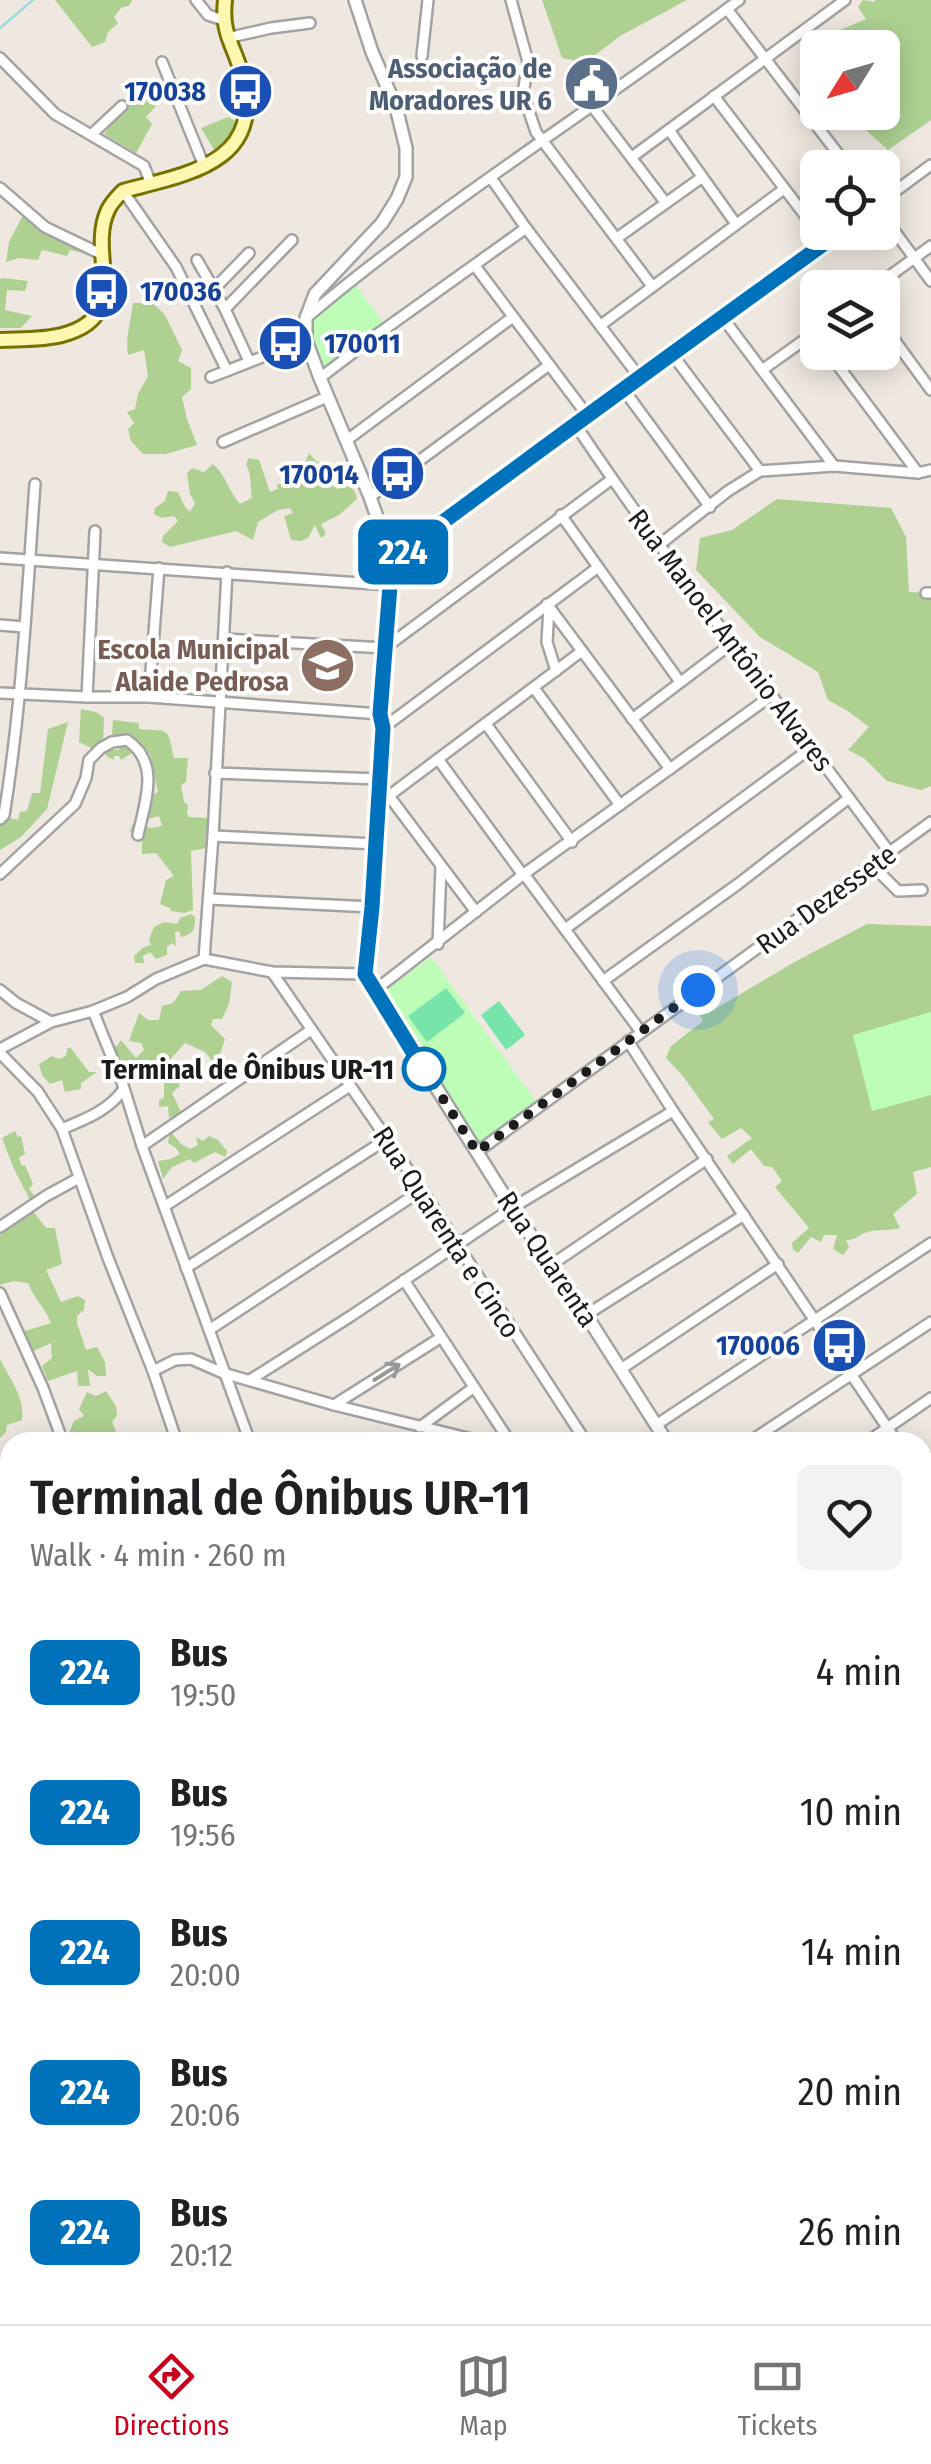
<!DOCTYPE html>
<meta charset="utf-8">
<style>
body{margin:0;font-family:"Fira Sans Condensed",sans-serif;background:#f2f2f2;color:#202124;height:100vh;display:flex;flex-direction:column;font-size:38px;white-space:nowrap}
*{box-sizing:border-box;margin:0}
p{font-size:32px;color:#757577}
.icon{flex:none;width:55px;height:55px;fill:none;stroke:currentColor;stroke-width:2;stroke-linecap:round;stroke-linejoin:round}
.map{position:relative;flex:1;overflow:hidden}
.drawer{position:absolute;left:0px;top:1432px;width:932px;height:892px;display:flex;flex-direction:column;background:#fff;border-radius:30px 30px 0 0;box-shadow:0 5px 25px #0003}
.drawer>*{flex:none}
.badge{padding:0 20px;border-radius:15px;font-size:35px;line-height:65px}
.needle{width:65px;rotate:233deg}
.tools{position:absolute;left:800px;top:30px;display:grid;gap:20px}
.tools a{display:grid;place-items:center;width:100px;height:100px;border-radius:15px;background:#fff;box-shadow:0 5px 25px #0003;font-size:50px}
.you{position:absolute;width:50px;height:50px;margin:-25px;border:8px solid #fff;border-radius:50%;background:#1a73e8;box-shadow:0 0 0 15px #1a73e833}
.map>.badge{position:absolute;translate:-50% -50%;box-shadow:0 0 0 5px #fff}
.round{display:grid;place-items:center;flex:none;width:105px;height:105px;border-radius:15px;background:#f2f2f2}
.headline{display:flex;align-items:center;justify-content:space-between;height:170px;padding:0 30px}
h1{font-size:48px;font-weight:600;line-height:75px}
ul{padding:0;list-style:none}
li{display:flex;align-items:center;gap:30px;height:140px;padding:0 30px}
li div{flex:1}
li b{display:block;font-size:38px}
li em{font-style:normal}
li .badge{min-width:110px;font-weight:700;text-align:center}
.menu{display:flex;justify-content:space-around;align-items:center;height:140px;border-top:2px solid #e0e0e0;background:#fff;font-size:28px;color:#757577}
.menu a{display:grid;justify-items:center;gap:5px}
.menu .active{color:#c8001d}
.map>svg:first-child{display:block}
</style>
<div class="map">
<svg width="931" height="2324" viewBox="0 0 931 2324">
<rect width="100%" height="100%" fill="#eee8e0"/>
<g fill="#aed192">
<polygon points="55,0 132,0 129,6 122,7 114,17 118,23 108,32 105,42 92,47"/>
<polygon points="542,0 687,0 620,36 586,62 562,58"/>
<polygon points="863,0 875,2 875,0 931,0 931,120 888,150 867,131 847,119 829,129 808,103 817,98 818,112 882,112 882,48 821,47 838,31 866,19 858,7"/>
<path d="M143,88l13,18 -10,11 6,7 -16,29 -32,-19c13,-16 23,-36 39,-46z"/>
<polygon points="228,117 244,126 222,149 214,150 201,128"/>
<polygon points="25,211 94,255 70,250 67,256 42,250 38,260 19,258 6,262 9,242"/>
<polygon points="3,278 28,281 25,291 7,290 5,310 32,316 21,328 0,328 0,279"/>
<path d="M133,303h20l12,12 17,35 -4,11 13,7v21l-9,8 5,22 10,26 -31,9h-23l-12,-13 -3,-12 6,-6 -7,-11 8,-3 3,-15 10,-18 -4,-26 -16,5c-3,-17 3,-34 5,-52z"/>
<path d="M309,453l7,8 7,3 -1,16 16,9 12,-3 5,6 2,7 -18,16 -18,9 5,10 -5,4 -6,-13 -7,13 -7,3 -10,-1 -7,-24 9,-3 -3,-5 -12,2 -20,12 -5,18 -17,-9 -66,16 -8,-5 1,-6 15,-15 -4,-5 -12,2 -8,-4 1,-6 10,-7 3,-10 10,1 7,15 5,5 5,-9 -5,-9 -3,-21 5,-5 12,4 9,-8c13,11 16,28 27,40l12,-6c-2,-12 0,-22 -6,-34l3,-6 10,2 11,32 8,-3 -1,-5h10l8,-5 -3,-10 12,-4z"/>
<polygon points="777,499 891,508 906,537 909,592 931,593 931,786 921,790 887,781 865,759 848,750 869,727 848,711 828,700 818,672 760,637 696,570 700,538 732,530"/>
<polygon points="81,709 96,712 104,718 103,745 93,749 79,742"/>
<path d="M113,720l26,3v6c31,3 28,-4 35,29h14l-2,24 -5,3 3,17 4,3 -1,8 2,4 19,1 -2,30 -15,3 2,59 -9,3 -13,-2 -1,-3 -10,-4 6,-24 8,-4 -18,-23 -14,1v-15l-10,-2 -2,-7 3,-6 19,4 10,-2 -3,-10 -15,4 -5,-25 9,2 10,-5 -8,-38 -8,-7 -21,13 -2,-4h-5v4l-8,-4v-7l13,1 1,-12 -8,-4z"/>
<polygon points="68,722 47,809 21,837 0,850 0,822 10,818 18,820 20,812 27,811 32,793 40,793 48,729"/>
<path d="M191,914l4,3c0,12 -1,17 -14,20l-2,-6 -4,1 1,14 -4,-3 -5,4v8l-11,4 -6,-7 -7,4 1,7h-9l-1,-7 10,-9 7,-2 -2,-6 5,-12 10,-5 13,2 3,-6z"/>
<path d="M867,924l64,2v241l-18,5 4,22 -24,20 7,14c-11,3 -22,1 -32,4 -9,2 -11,8 -22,8l3,7 -6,8 -10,-6 4,-14h-13l-3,7 -10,-5 -13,16 -5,-3 -1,-7 17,-15 -34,-41 7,-6 -10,-14 -8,-1 -13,-17 -18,15 -6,-8 25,-18 -11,-10 -19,11 -14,-17 6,-3 -31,-43 -17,-18 5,-12 32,-25 -10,-20 6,-4 11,15 88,-52z"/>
<polygon points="222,976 232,982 229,1004 222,1019 213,1019 211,1025 225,1039 216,1066 205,1052 185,1043 168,1062 175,1067 180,1086 172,1093 181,1112 169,1118 168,1106 159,1107 159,1100 164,1098 164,1079 142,1069 125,1073 109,1063 108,1048 118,1045 121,1040 136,1058 144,1050 141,1043 129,1041 139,1013 148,1020 159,1020 162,1006 173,1003 181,991 201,990"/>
<polygon points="70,1047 89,1072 97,1072 81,1083 81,1089 65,1092 62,1080 50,1084 42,1075 39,1064 52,1056 59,1059 66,1056 67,1049"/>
<polygon points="15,1131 18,1137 21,1136 25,1154 19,1158 22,1166 25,1165 33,1184 29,1189 36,1198 30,1200 14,1169 2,1138"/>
<polygon points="170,1131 181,1144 190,1149 198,1145 196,1137 203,1141 209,1136 218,1140 227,1151 225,1157 215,1152 194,1163 190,1159 172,1167 163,1179 158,1161 171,1159 180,1154 175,1147 168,1143"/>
<path d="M33,1211l13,17h9l7,36 -16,6 15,32 17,-6 7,4 -1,10 -7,6v7l9,27 11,-3 8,15 1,14h-9l-9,-7 2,17h-12l-1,-15 -29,10 -6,-15 10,-8 -1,-15 -18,8 -8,-20 26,-8c-7,-17 -17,-24 -23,-40l-14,-2 -14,4v-50z"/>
<path d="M0,1359c10,21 25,37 22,61l-15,5 -1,7 -6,6z"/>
<polygon points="106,1391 116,1406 117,1415 112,1422 120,1442 73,1442 69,1433 74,1421 84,1416 79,1409 87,1392 96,1396"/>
<polygon points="923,1522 931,1522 931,1709 923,1718"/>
<polygon points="0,1676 10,1681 10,1877 0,1868"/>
<polygon points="931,1824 931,2014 923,2017 922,1826"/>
<polygon points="10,2028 10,2292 0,2296 0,2033"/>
<polygon points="923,2214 931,2214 931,2324 677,2324 680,2315 922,2315"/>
<polygon points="75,2315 618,2315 620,2324 47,2324"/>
</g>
<g fill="#bdfdb8">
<polygon points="353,281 383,322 326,367 321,367 315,350 311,317"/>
<polygon points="431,957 540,1107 482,1144 476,1140 435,1072 408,1041 381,994"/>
<polygon points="931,1012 931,1095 872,1111 853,1035"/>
</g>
<g fill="#77e4aa">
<polygon points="446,988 465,1013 427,1042 408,1016"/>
<polygon points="499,1001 525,1035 506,1050 481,1015"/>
</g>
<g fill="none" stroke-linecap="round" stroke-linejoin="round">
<polyline stroke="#9ddae0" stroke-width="2.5" points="0,28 33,0"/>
<defs>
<g id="minor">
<polyline points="196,0 208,15 223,20"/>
<polyline points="511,0 528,62 523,94 536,132 652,286"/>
<polyline points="727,9 849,168"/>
<polyline points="227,38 271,28 310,23"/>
<polyline points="422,56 428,0"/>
<polyline points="0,58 55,114 144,166 151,184"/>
<polyline points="162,62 204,166"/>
<polyline points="714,96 826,243"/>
<polyline points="592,106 665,202"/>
<polyline points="669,130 736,224"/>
<polyline points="92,134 122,106"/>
<polyline points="632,157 845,0"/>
<polyline points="491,178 526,228 640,378"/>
<polyline points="0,188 45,227 103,255"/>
<polyline points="123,191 176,267 227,371"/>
<polyline points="882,201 931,165"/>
<polyline points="882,214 931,281"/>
<polyline points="617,238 701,178"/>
<polyline points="197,260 225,309 249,361"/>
<polyline points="475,266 587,415"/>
<polyline points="873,288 931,246"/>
<polyline points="214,289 249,253"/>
<polyline points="225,309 292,240"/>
<path d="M306,318c137,-116 290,-210 433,-318"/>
<polyline points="723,318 834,466"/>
<polyline points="882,323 931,390"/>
<polyline points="601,325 784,189"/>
<polyline points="828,352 918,473"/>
<polyline points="672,354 760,471"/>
<polyline points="762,370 818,330"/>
<polyline points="211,377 306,340"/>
<polyline points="320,378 375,336 526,228"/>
<polyline points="624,390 710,507"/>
<path d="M575,424c99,148 210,286 315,429"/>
<polyline points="347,440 513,317"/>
<polyline points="223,442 327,397"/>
<polyline points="370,497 549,365"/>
<polyline points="561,515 680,682"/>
<polyline points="659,545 728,491 760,471 834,466 918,473 931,470"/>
<polyline points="0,558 389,585"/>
<polyline points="392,560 566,430 840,232"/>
<polyline points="926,593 931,593"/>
<polyline points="547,604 670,769"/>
<polyline points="549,607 547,642 556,671"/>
<polyline points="0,625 24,627"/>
<polyline points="224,639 385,648 612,479"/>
<polyline points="534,688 620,805"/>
<polyline points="0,693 87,697 149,697 380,714"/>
<polyline points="87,697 95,531"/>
<polyline points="149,697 159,568"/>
<polyline points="632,719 731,644"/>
<polyline points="486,724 572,842"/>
<polyline points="383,728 597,568"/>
<polyline points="438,759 523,875"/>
<polyline points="215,773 380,779"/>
<polyline points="389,796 476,912"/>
<polyline points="378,804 582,651"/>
<path d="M0,819l4,-4c18,-110 23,-221 31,-331"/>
<polyline points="213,836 376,844"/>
<polyline points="873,866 898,891 922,890"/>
<path d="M0,874l75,-70 11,-26 3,-18 12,-12 11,-6 15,-2c34,23 18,61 11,95"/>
<polyline points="524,874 641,1032"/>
<polyline points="209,899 372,907"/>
<polyline points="565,929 811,748"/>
<polyline points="438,944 441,867"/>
<polyline points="204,959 213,836 227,572"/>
<polyline points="272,972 422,1190 586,1442"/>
<polyline points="603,981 738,884 849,798"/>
<polyline points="0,990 16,1003 51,1022"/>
<polyline points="374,991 524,874 771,696"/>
<polyline points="93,1011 122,1082 142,1146 250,1442"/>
<polyline points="628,1041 673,1111 897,1442"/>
<polyline points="0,1049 51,1022 93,1011 127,997 156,979 204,959 272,972 365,974"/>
<polyline points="0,1053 38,1092 62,1129 108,1258 153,1371 177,1442"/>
<path d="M62,1129c23,-10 46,-18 61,-39"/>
<polyline points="142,1146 311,1030"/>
<polyline points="477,1152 931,822"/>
<polyline points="165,1206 350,1086"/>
<polyline points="0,1227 46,1196 79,1178"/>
<polyline points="551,1265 707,1159"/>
<polyline points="186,1268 387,1139"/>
<polyline points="404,1280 510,1442"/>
<polyline points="0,1293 43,1388 63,1442"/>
<polyline points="586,1315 744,1215"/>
<polyline points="209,1330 422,1190"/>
<polyline points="621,1369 778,1264"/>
<polyline points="153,1371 175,1360 191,1359 223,1373 334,1405 484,1442"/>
<polyline points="250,1380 351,1316 512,1208 673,1111"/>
<polyline points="334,1405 440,1338"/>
<polyline points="656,1425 931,1243"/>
<polyline points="420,1427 473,1388"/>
<polyline points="749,1442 931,1322"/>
<polyline points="867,1442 931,1398"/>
<polyline points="922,1481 931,1493"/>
<polyline points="0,1538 10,1552"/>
<polyline points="0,1649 10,1642"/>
<polyline points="0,1711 10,1725"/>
<polyline points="922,1823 931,1821"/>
<polyline points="922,2097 931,2094"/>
<polyline points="0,2308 10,2304"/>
<polyline points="529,2324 534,2315"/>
</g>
<polyline id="tertiary" points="355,0 372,52 396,107 406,148 406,177 397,199 382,223 315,294 306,318 306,340 320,378 370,497 392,560 380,714 383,728 372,907 365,974 512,1208 586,1315 667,1442"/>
<path id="secondary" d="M0,340c21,-1 42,0 62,-5 73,-19 24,-79 46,-125 3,-7 9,-13 15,-19 64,-17 143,-28 119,-116 -8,-31 -21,-40 -17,-75"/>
</defs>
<use href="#minor" stroke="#a3a3a3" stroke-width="14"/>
<use href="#tertiary" stroke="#a3a3a3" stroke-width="16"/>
<use href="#secondary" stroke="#767100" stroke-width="18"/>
<use href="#minor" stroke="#fff" stroke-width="9"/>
<use href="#tertiary" stroke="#fff" stroke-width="11"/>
<use href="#secondary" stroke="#fef7af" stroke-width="12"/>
<g stroke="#6a6a6a" stroke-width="2.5">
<polyline points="922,2028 931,2024"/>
<polyline points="118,2324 142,2315"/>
</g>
</g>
<defs><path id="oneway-shaft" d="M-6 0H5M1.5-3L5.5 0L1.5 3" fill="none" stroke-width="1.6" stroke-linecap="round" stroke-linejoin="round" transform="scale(2.5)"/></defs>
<use stroke="#999" href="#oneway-shaft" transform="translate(387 1372) rotate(-32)"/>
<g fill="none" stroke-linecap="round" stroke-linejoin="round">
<defs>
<path id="line" d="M424,1070l-59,-96 7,-67 11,-179 -3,-14 12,-154c148,-111 298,-219 448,-328"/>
</defs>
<use href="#line" stroke="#fff" stroke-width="22"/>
<use href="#line" stroke="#0072bc" stroke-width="15"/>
<polyline stroke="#1c1c1c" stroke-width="10" stroke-dasharray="0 18" points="424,1069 477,1152 698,990"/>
</g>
<defs>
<symbol id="civic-disc" viewBox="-11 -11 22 22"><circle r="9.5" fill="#5c6f8a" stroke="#fff"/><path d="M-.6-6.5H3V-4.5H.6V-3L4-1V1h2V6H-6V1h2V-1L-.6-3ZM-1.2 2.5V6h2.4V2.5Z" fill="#fff"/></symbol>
<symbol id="bus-disc" viewBox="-11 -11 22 22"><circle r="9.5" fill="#1a4fb4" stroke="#fff"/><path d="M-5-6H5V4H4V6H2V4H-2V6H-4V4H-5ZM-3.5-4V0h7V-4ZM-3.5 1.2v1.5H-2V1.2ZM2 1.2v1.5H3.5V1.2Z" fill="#fff"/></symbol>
<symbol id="school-disc" viewBox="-11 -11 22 22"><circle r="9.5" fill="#8d6e63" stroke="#fff"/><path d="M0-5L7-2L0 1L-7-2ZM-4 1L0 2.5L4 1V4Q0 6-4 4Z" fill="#fff"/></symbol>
</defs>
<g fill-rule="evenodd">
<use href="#civic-disc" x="560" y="52" width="63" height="63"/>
<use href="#bus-disc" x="214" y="60" width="63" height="63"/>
<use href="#bus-disc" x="70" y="260" width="63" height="63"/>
<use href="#bus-disc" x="254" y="312" width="63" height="63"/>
<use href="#bus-disc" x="366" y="442" width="63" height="63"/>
<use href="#school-disc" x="296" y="634" width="63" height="63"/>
<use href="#bus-disc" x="808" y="1314" width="63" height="63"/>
</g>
<circle fill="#fff" stroke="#0072bc" stroke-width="5" cx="424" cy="1069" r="20"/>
<g text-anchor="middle" stroke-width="8" stroke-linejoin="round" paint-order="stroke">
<g font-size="28" font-weight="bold" fill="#4e5e75" stroke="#fff" text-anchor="end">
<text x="552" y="78">Associação de<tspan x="552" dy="32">Moradores UR 6</tspan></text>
</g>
<g font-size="28" font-weight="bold" fill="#164399" stroke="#fff" text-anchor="end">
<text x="206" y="101">170038</text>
<text x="140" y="301" text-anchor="start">170036</text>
<text x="324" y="353" text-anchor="start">170011</text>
<text x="359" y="484">170014</text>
<text x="800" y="1355">170006</text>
</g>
<g font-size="28" fill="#1c1c1c" stroke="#fff">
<text transform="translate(731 640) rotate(53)" y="10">Rua Manoel Antônio Alvares</text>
<text transform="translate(826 899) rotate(-36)" y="10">Rua Dezessete</text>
<text transform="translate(447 1232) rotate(57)" y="10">Rua Quarenta e Cinco</text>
<text transform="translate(548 1259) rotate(56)" y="10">Rua Quarenta</text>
</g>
<g font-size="28" font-weight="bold" fill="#785e54" stroke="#fff" text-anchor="end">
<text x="289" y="659">Escola Municipal<tspan x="289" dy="32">Alaide Pedrosa</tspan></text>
</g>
<g font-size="28" font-weight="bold" fill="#1c1c1c" stroke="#fff" text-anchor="end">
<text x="394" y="1079">Terminal de Ônibus UR-11</text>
</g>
</g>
</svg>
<div class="tools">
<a><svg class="needle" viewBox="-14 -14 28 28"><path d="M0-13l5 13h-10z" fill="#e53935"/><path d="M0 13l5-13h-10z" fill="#757577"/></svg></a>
<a><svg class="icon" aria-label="locate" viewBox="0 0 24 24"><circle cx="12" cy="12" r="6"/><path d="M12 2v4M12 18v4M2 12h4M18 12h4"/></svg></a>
<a><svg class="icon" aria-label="layers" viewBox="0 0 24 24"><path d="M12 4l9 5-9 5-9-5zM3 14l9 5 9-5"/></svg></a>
</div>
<div class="you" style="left:698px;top:990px"></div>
<b class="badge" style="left:403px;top:552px;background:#0072bc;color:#fff">224</b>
<section class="drawer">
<div class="headline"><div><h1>Terminal de Ônibus UR-11</h1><p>Walk · 4 min · 260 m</p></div><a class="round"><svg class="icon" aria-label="heart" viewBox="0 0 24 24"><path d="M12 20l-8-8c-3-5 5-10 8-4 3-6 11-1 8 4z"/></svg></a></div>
<ul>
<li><span class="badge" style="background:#0072bc;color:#fff">224</span><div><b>Bus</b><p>19:50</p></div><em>4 min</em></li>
<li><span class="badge" style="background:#0072bc;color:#fff">224</span><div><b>Bus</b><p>19:56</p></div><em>10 min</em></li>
<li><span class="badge" style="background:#0072bc;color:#fff">224</span><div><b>Bus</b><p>20:00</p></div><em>14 min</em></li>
<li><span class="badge" style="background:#0072bc;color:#fff">224</span><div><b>Bus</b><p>20:06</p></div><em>20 min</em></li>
<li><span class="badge" style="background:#0072bc;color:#fff">224</span><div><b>Bus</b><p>20:12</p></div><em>26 min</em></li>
</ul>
</section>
</div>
<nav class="menu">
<a class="active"><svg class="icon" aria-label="directions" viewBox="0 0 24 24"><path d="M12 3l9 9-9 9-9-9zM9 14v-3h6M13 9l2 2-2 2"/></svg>Directions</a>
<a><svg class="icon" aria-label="map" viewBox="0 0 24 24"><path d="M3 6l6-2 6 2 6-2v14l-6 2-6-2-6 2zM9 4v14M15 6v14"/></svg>Map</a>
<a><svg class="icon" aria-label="tickets" viewBox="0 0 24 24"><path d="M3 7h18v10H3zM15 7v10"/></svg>Tickets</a>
</nav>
